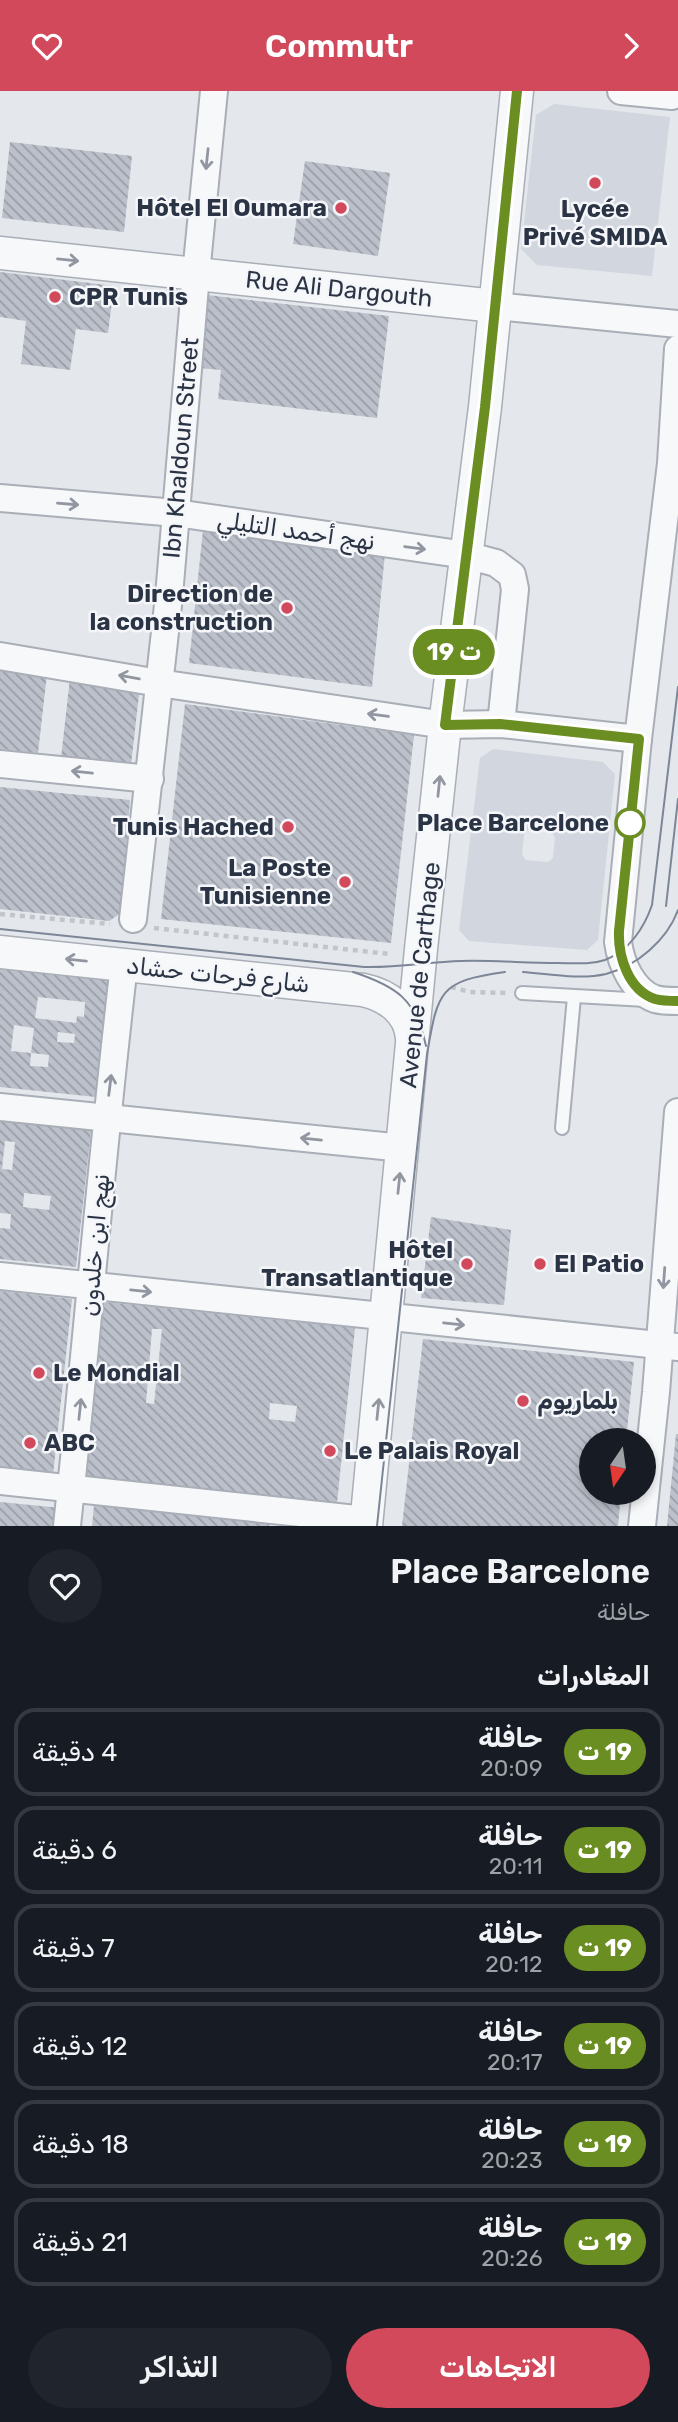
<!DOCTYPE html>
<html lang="ar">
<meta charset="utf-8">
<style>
body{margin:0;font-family:Rubik,Vazirmatn,sans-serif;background:#20242c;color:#f1f3f6;direction:rtl;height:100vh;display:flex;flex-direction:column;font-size:26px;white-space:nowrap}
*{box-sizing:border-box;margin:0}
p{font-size:23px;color:#9ea1a6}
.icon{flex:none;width:38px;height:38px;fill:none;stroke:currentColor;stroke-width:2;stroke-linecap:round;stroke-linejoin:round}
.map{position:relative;height:1435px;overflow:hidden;direction:ltr}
.side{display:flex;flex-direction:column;background:#171b24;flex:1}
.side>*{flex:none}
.badge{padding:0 14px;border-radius:23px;font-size:24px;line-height:46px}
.needle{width:46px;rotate:193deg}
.tools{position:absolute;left:579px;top:1337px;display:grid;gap:14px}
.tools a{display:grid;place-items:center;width:77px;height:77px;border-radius:50%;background:#171b24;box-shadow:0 4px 10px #0003;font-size:35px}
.map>.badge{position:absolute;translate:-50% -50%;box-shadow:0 0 0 4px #fff}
h2{padding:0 28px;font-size:26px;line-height:63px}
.round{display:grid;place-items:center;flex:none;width:74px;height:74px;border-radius:37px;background:#20242c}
.headline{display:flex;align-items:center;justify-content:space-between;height:119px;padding:0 28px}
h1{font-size:33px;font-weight:600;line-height:52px}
.cta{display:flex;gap:14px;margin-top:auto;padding:14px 28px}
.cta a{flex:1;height:80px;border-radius:42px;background:#d1495b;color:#fff;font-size:28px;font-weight:600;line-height:80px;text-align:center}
.cta a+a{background:#20242c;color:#f1f3f6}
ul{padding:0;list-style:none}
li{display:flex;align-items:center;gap:21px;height:88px;margin:0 14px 10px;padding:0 14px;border:4px solid #363941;border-radius:21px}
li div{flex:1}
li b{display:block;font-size:26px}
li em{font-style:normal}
li .badge{min-width:77px;font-weight:700;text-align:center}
header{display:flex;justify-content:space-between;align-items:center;height:91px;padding:0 28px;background:#d1495b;color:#fff;font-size:32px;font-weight:600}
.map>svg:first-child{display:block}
</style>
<header><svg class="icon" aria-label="forward" viewBox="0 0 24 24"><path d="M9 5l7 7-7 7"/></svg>Commutr<svg class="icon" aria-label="heart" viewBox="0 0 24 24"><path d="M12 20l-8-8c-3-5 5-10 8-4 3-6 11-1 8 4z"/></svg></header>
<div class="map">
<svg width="678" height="1435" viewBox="0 0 678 1435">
<defs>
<pattern id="building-back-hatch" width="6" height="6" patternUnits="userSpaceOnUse" patternTransform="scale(1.75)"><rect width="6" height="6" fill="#bbc0ca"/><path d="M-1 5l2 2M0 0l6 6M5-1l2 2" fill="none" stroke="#989da6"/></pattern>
</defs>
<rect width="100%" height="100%" fill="#e4e7ec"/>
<g fill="#d2d6de" fill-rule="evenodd">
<polygon points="554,13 670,26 652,185 537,174 521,158 536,24"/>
<path d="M493,658l110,13 12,12 -17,166 -11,10 -118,-9 -10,-11 21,-172zM529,738l21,2 5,6 -2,21 -5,4 -22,-2 -4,-5 2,-20z"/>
</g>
<g fill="url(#building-back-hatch)" fill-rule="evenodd">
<polygon points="10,51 132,65 124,141 2,127"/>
<polygon points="305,70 390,82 378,165 293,153"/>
<polygon points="0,181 114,195 108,242 76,238 70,279 21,273 26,230 0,226"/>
<polygon points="207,204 389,225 377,327 218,308 221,279 199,277"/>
<polygon points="203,439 385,462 372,596 189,572"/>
<polygon points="0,578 47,583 38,662 0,658"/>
<polygon points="70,587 140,595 131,674 61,667"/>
<polygon points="185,613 414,644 391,852 161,828"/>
<polygon points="0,696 130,709 121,822 109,830 0,818"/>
<path d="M0,868l109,11 -13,127 -96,-10zM38,906l47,5 -1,15 -7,-1 -1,7 -41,-5zM14,934l20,3 -3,25 18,2 -1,12 -18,-1 1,-13 -20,-2zM58,941l17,2 -1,9 -17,-1z"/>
<path d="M0,1021l92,10 -16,145 -76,-8v-31l10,1 1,-15 -11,-1zM5,1050l10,1 -3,28 -10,-1zM24,1102l27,3 -2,14 -26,-3z"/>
<polygon points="431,1126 511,1139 504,1214 421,1207"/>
<polygon points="0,1200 72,1208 53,1384 0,1379"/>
<path d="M104,1211l251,26 -18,175 -251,-26zM152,1238h10l-8,75 -8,-1zM270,1312l27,3 -2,16 -26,-3z"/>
<polygon points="423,1248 634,1271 626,1349 592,1349 592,1402 621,1402 618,1435 402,1435"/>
<polygon points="676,1343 678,1343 678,1435 667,1435"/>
<polygon points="0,1411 61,1417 59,1435 0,1435"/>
<polygon points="94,1414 270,1433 269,1435 92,1435"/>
</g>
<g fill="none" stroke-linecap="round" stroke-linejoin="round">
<defs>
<g id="service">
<polyline points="522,902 646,909"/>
<polyline points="562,1037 574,906"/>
</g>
<g id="minor">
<polyline points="621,0 672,5"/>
<polyline points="495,215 678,233"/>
<path d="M678,258l-7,114 -33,276 -20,203c3,22 15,49 37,57 7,2 15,2 23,2"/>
<polyline points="0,407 176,422 466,464 496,472 512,484 515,498 501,633"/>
<polyline points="0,565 159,592 445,634 501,633 638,648"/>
<polyline points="0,673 150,688"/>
<polyline points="133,828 169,505 196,183 214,0"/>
<polyline points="0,1016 403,1057"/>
<polyline points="0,1185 678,1256"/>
<polyline points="0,1390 366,1429"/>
<path d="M67,1435c20,-187 35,-374 57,-561"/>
<polyline points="642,1435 656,1301 678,1021"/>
</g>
<g id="tertiary">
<polyline points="0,162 495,215"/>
<path d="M0,861l363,38c24,5 47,21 49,48"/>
<polyline points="366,1435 421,858 445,634 485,316 517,0"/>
</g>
</defs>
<use href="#service" stroke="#a9aeb7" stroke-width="16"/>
<use href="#minor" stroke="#a9aeb7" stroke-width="30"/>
<use href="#tertiary" stroke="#a9aeb7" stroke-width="35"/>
<g stroke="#c2c5cb" stroke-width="4.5" stroke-dasharray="5 5" stroke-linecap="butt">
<polyline points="0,823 110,833"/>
<polyline points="154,837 389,863"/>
<polyline points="451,896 470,901 509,902"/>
</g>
<use href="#service" stroke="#f7f8fa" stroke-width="12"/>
<use href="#minor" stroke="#f7f8fa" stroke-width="26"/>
<use href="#tertiary" stroke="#f7f8fa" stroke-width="32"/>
<g stroke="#7d8696" stroke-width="2">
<polyline points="666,815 678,708"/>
<path d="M0,838l364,38c33,1 64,-5 97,-6 32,-1 64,2 96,2 16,0 33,2 48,-3 24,-9 39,-32 47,-55l26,-218"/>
<path d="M353,881c43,14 63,27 73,74"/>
<path d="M523,881c26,2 57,8 83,2 31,-8 61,-34 72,-64"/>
<path d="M377,1435l50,-472c11,-63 12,-73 78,-82"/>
</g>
</g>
<defs><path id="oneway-shaft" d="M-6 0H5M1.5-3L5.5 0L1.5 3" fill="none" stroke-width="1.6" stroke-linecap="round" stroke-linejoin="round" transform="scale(1.75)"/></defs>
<g stroke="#9196a0">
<use href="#oneway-shaft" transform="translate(207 68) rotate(96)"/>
<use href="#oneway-shaft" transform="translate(68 169) rotate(6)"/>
<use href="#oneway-shaft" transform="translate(68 413) rotate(5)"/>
<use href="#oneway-shaft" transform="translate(415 457) rotate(8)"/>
<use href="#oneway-shaft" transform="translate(129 586) rotate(-170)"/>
<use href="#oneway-shaft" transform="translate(378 624) rotate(-172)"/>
<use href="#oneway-shaft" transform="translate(82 681) rotate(-174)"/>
<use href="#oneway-shaft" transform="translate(439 695) rotate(-84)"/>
<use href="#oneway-shaft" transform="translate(76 869) rotate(-174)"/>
<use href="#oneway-shaft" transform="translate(110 994) rotate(-83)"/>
<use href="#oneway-shaft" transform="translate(311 1048) rotate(-174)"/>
<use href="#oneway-shaft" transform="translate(399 1092) rotate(-84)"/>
<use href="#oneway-shaft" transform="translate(664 1187) rotate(94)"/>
<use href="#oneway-shaft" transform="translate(141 1200) rotate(6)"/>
<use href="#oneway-shaft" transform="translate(454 1233) rotate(6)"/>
<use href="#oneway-shaft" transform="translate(80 1318) rotate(-84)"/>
<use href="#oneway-shaft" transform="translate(378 1318) rotate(-84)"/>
</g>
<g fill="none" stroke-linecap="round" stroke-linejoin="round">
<defs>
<path id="line" d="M517,0l-32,316 -40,318 55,-1 139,15 -20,192c-1,25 9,59 36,68 7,2 15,2 23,2"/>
</defs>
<use href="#line" stroke="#fff" stroke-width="16"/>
<use href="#line" stroke="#6b8e23" stroke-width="10"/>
</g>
<g fill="#d1495b" stroke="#f4f6f9" stroke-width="2.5">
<circle cx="595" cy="92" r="7"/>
<circle cx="341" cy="117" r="7"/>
<circle cx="55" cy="206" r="7"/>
<circle cx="287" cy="517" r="7"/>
<circle cx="288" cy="736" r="7"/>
<circle cx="345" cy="791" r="7"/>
<circle cx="467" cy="1173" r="7"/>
<circle cx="540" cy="1173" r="7"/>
<circle cx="39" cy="1282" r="7"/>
<circle cx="523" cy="1310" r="7"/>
<circle cx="30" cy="1352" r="7"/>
<circle cx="330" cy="1360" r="7"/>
</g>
<circle fill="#fff" stroke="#6b8e23" stroke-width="3.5" cx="630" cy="732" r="14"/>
<g text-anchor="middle" stroke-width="5" stroke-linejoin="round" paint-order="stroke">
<g font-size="24" font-weight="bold" fill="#2b3445" stroke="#f4f6f9" text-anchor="start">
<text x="327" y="125" text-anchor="end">Hôtel El Oumara</text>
<text x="595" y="126" text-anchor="middle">Lycée<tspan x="595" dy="28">Privé SMIDA</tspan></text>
<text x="69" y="214">CPR Tunis</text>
<text x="273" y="511" text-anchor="end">Direction de<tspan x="273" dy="28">la construction</tspan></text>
<text x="274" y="744" text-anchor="end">Tunis Hached</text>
<text x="331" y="785" text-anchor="end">La Poste<tspan x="331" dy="28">Tunisienne</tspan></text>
<text x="453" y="1167" text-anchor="end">Hôtel<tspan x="453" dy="28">Transatlantique</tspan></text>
<text x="554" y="1181">El Patio</text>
<text x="53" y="1290">Le Mondial</text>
<text x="537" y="1318">بلماريوم</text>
<text x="44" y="1360">ABC</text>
<text x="344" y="1368">Le Palais Royal</text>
</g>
<g font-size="24" fill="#2b3445" stroke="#f4f6f9">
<text transform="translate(339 198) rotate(6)" y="8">Rue Ali Dargouth</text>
<text transform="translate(181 357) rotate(-85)" y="8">Ibn Khaldoun Street</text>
<text transform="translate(296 440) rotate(8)" y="8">نهج أحمد التليلي</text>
<text transform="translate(218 884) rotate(6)" y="8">شارع فرحات حشاد</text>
<text transform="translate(420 884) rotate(-84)" y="8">Avenue de Carthage</text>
<text transform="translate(95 1154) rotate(-85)" y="8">نهج ابن خلدون</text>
</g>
<g font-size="24" font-weight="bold" fill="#2b3445" stroke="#f4f6f9" text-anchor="end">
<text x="609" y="740">Place Barcelone</text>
</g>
</g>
</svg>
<div class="tools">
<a><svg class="needle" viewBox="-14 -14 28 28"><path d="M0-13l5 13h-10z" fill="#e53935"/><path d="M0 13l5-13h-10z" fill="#9ea1a6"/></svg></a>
</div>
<b class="badge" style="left:454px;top:561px;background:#6b8e23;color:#fff">19 ت</b>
</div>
<section class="side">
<div class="headline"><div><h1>Place Barcelone</h1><p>حافلة</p></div><a class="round"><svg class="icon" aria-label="heart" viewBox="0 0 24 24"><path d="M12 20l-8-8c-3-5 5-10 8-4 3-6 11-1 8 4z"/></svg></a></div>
<h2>المغادرات</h2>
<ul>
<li><span class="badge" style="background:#6b8e23;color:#fff">19 ت</span><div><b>حافلة</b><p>20:09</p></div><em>4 دقيقة</em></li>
<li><span class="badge" style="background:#6b8e23;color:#fff">19 ت</span><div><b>حافلة</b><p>20:11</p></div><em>6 دقيقة</em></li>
<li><span class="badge" style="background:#6b8e23;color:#fff">19 ت</span><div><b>حافلة</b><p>20:12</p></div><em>7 دقيقة</em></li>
<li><span class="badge" style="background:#6b8e23;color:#fff">19 ت</span><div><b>حافلة</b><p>20:17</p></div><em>12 دقيقة</em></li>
<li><span class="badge" style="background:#6b8e23;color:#fff">19 ت</span><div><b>حافلة</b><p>20:23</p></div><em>18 دقيقة</em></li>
<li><span class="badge" style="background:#6b8e23;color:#fff">19 ت</span><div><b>حافلة</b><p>20:26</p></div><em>21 دقيقة</em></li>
</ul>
<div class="cta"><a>الاتجاهات</a><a>التذاكر</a></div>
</section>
